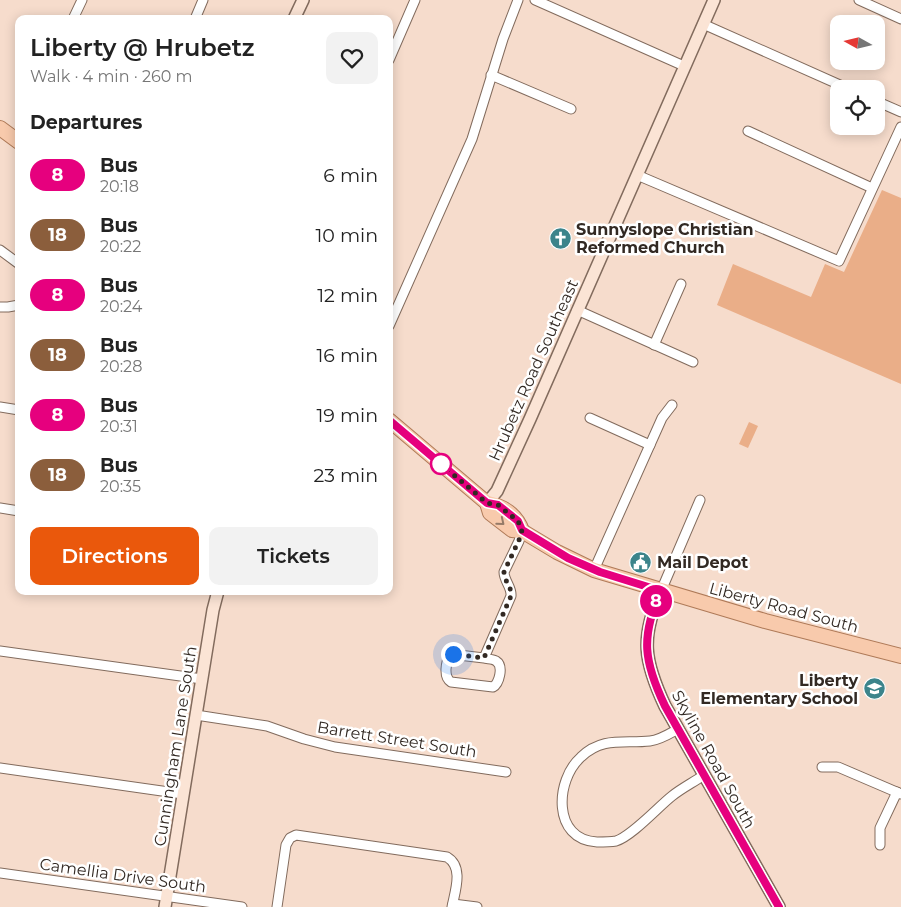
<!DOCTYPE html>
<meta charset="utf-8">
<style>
body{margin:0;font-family:Montserrat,sans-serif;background:#f2f2f2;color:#222;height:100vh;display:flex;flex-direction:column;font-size:19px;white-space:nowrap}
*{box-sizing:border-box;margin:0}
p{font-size:16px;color:#767676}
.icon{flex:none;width:28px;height:28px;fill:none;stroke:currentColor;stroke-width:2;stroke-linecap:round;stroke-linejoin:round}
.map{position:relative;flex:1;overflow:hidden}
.details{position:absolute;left:15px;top:15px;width:378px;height:580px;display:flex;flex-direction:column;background:#fff;border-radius:10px;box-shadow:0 2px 12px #0003}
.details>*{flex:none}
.badge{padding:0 10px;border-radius:16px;font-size:18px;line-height:32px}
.needle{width:32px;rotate:278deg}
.tools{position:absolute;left:830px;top:15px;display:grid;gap:10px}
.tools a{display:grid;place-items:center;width:55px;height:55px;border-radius:10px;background:#fff;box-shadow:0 2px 12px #0003;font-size:25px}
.you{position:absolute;width:25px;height:25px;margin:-12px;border:4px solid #fff;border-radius:50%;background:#1a73e8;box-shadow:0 0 0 8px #1a73e833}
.map>.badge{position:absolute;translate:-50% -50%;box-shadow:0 0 0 2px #fff}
h2{padding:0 15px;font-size:19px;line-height:45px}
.round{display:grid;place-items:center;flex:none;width:52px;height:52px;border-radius:10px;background:#f2f2f2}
.headline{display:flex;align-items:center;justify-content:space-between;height:85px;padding:0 15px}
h1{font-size:24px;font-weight:600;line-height:38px}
.cta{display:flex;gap:10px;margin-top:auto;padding:10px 15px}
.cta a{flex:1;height:58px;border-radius:10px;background:#ea580c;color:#fff;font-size:20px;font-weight:600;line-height:58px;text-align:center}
.cta a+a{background:#f2f2f2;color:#222}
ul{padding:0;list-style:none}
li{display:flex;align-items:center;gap:15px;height:60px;padding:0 15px}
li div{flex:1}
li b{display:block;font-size:19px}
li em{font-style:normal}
li .badge{min-width:55px;font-weight:700;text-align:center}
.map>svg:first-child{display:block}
</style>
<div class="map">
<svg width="901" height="907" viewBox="0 0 901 907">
<rect width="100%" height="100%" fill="#f6dccc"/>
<g fill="#eaae88">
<polygon points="882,190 901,198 901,384 717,305 733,264 811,297 825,264 844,272"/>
<polygon points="749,422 758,426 748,448 739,444"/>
</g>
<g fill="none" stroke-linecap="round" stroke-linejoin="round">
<defs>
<g id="street">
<polyline points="535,0 684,66"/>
<polyline points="859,0 901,19"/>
<polyline points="73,19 82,0"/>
<polyline points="195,19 203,0"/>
<polyline points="703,24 849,89"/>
<polyline points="389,60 415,0"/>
<polyline points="491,75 571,109"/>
<polyline points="876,101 901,112"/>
<polyline points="748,131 872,188"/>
<polyline points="637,175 839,261 901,127"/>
<polyline points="0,250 19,264"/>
<polyline points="0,307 8,307 19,305"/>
<polyline points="577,310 693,362"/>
<polyline points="389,326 472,139 503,39 518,0"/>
<polyline points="654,345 681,284"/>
<polyline points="0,407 19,410"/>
<polyline points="590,418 650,445"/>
<polyline points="0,508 19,511"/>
<polyline points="594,570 662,418 672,405"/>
<polyline points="661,591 700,500"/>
<polyline points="0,651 202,679"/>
<path d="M484,658c3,1 10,1 12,3 8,5 3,23 -3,26l-42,-5c-8,-5 -5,-20 -1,-28l34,4 27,-62c1,-9 -7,-15 -7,-24l15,-31 3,-10"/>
<polyline points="196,715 267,726 304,739 335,747 506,772"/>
<path d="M678,729c-9,5 -18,11 -28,12 -25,3 -47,-5 -69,16 -26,23 -29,83 16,85 6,0 13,0 19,-1 16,-5 42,-34 56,-45 10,-8 22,-14 32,-21"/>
<polyline points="822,767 838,767 901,794"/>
<polyline points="0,768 183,794"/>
<polyline points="880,845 880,828 897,792"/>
<polyline points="0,873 242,907"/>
<polyline points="453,904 477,907"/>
<path d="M277,907l9,-62 4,-7 6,-3 151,22c17,10 8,34 5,50"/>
</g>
<g id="secondary">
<polyline points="294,19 303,0"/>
<polyline points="487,503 497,491 530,419 714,0"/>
<path d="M661,591c-21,47 -17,70 4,115l114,201"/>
<polyline points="165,907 213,610 218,591"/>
</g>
<g id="primary">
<polyline points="0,128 19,142"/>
<path d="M389,420l98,83c16,3 30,12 35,28"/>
<polyline points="487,503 490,513 512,530 522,531 557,552 594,570 765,621 901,656"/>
</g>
</defs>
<use href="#street" stroke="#826b5d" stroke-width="11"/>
<use href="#secondary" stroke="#826b5d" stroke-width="14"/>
<use href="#primary" stroke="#af7a58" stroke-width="16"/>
<use href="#street" stroke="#fff" stroke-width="9"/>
<use href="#secondary" stroke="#fbe4d5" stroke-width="11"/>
<use href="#primary" stroke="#f8caac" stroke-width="14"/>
</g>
<defs><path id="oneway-chevron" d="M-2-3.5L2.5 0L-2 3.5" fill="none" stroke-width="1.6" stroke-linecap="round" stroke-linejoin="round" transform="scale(1.25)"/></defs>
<use stroke="#957a68" href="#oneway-chevron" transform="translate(501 522) rotate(39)"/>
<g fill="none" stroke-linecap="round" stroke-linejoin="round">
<defs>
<path id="line" d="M389,420l98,83 11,2 20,16 4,9 46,28 32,14 61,19c-21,46 -17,71 4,115l114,201"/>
</defs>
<use href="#line" stroke="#fff" stroke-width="11"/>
<use href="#line" stroke="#e6007e" stroke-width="8"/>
<path stroke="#322923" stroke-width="5" stroke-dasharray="0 9" d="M441,464l46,39 11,2 20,16 4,9 -3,10 -15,32c0,9 8,15 7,24l-27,62 -31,-4"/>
</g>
<defs>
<symbol id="church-disc" viewBox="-11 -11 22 22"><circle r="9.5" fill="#3c848b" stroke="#fff"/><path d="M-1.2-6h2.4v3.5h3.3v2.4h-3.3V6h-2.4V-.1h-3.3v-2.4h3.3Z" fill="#fff"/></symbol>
<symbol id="civic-disc" viewBox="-11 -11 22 22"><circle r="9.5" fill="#3c848b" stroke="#fff"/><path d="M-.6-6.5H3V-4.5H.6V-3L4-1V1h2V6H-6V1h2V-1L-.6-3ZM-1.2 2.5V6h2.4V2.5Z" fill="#fff"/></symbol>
<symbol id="school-disc" viewBox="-11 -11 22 22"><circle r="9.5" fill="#3c848b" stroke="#fff"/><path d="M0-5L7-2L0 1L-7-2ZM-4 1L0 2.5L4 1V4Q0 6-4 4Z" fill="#fff"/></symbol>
</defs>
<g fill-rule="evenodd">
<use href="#church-disc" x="548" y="226" width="25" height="25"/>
<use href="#civic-disc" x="628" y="550" width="25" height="25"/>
<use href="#school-disc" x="862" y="676" width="25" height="25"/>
</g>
<circle fill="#fff" stroke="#e6007e" stroke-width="2.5" cx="441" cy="464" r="10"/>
<g text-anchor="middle" stroke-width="5" stroke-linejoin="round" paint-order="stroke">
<g font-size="16" font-weight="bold" fill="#322923" stroke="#fff" text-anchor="start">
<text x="576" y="235">Sunnyslope Christian<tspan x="576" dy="18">Reformed Church</tspan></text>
<text x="657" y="568">Mail Depot</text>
<text x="858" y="686" text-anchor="end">Liberty<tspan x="858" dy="18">Elementary School</tspan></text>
</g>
<g font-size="16" fill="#322923" stroke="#fff">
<text transform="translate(533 370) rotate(-66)" y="6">Hrubetz Road Southeast</text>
<text transform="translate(784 607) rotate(15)" y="6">Liberty Road South</text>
<text transform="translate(397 739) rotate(9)" y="6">Barrett Street South</text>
<text transform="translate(175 746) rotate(-81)" y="6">Cunningham Lane South</text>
<text transform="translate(714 759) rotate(61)" y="6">Skyline Road South</text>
<text transform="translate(123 875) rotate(8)" y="6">Camellia Drive South</text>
</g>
</g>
</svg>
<div class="tools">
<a><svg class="needle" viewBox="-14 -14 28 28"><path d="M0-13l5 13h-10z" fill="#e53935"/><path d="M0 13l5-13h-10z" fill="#767676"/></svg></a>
<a><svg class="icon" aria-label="locate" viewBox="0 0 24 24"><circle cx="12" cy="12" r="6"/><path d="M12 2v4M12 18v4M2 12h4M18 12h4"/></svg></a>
</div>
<div class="you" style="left:453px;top:654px"></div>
<b class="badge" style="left:656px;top:601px;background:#e6007e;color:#fff">8</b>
<section class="details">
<div class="headline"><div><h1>Liberty @ Hrubetz</h1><p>Walk · 4 min · 260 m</p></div><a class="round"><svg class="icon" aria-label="heart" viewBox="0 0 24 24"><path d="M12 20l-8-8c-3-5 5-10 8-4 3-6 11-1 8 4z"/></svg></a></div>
<h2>Departures</h2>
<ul>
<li><span class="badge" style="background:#e6007e;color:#fff">8</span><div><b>Bus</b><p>20:18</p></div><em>6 min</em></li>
<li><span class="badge" style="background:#8b5e3c;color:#fff">18</span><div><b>Bus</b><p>20:22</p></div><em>10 min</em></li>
<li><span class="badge" style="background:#e6007e;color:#fff">8</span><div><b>Bus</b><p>20:24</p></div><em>12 min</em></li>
<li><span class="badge" style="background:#8b5e3c;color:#fff">18</span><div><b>Bus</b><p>20:28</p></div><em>16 min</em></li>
<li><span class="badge" style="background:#e6007e;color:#fff">8</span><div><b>Bus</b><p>20:31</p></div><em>19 min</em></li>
<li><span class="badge" style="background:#8b5e3c;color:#fff">18</span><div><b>Bus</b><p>20:35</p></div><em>23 min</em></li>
</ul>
<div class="cta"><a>Directions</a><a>Tickets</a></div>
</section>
</div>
